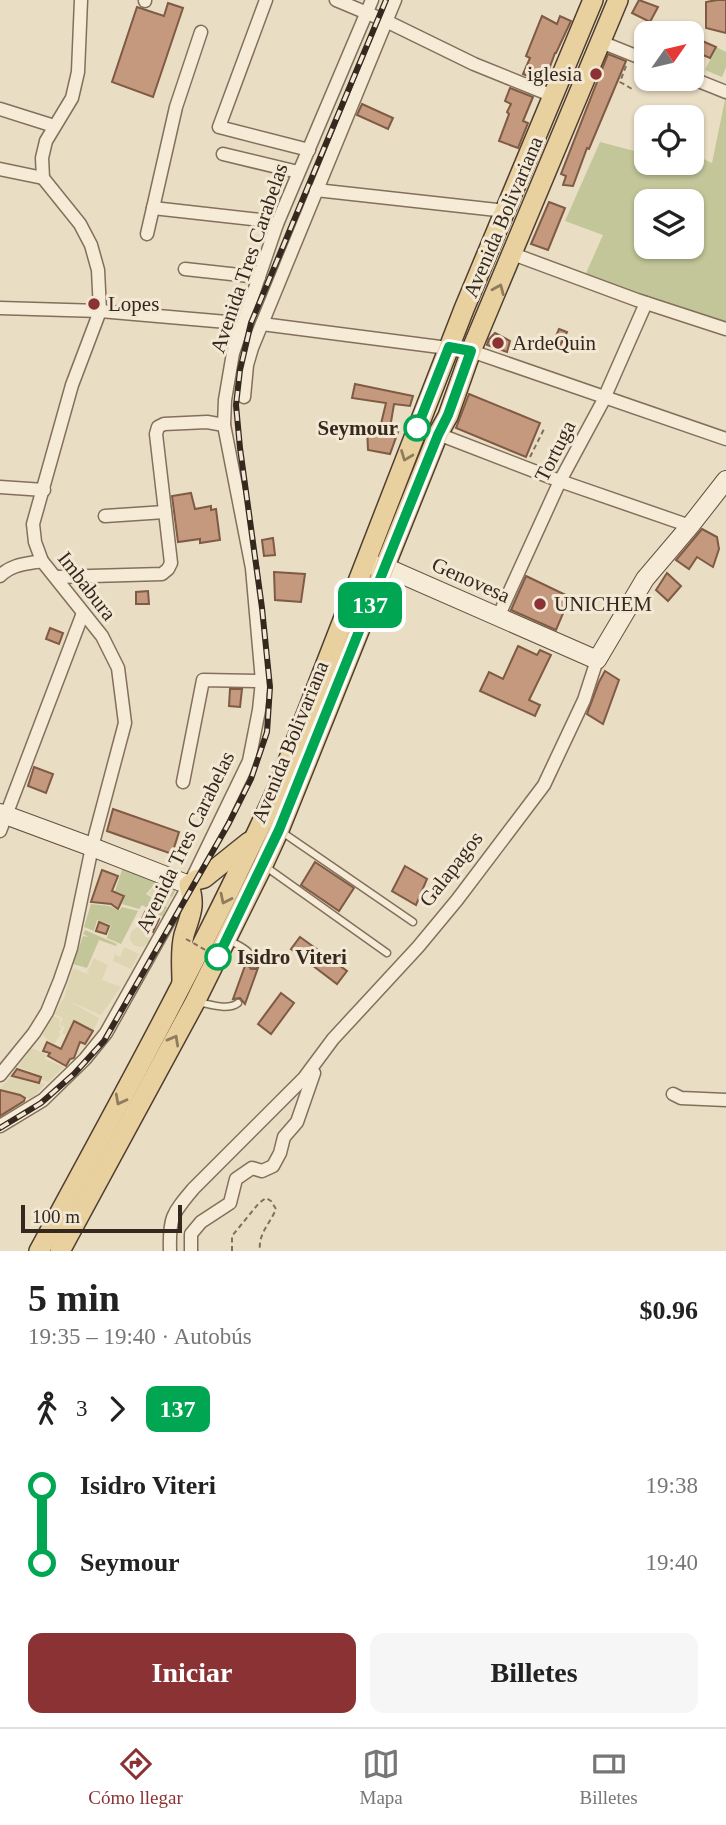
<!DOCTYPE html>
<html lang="es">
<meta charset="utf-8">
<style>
body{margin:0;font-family:"Times New Roman",serif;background:#f6f6f6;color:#222;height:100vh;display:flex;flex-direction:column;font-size:26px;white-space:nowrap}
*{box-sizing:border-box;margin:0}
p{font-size:23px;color:#767676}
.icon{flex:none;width:38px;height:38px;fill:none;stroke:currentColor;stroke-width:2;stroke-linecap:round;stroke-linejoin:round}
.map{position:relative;height:1251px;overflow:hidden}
.details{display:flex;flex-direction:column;background:#fff;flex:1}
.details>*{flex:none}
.badge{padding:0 14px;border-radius:10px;font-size:24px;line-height:46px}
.needle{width:46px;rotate:56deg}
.fabs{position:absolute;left:634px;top:21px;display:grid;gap:14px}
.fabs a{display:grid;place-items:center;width:70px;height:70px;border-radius:14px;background:#fff;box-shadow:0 2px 5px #0004;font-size:35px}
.scale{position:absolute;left:21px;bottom:18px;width:161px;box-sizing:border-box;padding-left:7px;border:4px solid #34281f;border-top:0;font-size:19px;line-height:24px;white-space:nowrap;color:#34281f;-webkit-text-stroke:5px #f2e8d3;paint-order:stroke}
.map>.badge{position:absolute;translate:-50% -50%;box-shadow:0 0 0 4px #fff}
.legs{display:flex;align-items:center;gap:10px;height:77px;padding:0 28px;font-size:23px}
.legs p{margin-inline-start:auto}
.summary{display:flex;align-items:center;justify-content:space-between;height:119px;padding:0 28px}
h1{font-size:38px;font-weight:700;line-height:52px}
.action{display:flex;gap:14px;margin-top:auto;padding:14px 28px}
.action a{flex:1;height:80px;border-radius:14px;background:#8b3234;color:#fff;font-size:28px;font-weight:700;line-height:80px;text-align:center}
.action a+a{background:#f6f6f6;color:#222}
ul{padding:0 28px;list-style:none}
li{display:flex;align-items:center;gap:24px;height:77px;font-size:26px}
li i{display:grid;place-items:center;width:10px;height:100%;margin:0 9px;background:currentColor}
li i::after{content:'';width:18px;height:18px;margin:-9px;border:5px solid;border-radius:50%;background:#fff}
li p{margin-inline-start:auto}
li:first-child i{background:linear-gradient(#0000 50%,currentColor 0)}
li:last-child i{background:linear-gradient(currentColor 50%,#0000 0)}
.dock{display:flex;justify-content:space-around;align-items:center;height:98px;border-top:2px solid #e0e0e0;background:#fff;font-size:19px;color:#767676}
.dock a{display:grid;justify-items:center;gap:4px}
.dock .current{color:#8b3234}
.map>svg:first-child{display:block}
</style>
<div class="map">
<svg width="726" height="1251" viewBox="0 0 726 1251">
<rect width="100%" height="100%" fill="#e9ddc4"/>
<g fill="#ded6b2">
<polygon points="154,886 172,897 167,906 148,894"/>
<circle cx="140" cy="937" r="10"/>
<polygon points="124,947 139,954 131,969 113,961 115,954 120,957"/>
<polygon points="94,958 108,965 102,980 121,987 101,1015 67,1000 99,1018 93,1031 73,1021 66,1035 62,1033 65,1027 60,1025 63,1018 54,1014 64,998 73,968 90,975 87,972"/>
<polygon points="53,1016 60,1019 59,1026 62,1028 59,1032 60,1035 54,1044 42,1035"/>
<polygon points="32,1048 47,1055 45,1059 64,1067 48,1082 37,1078 38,1074 18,1067"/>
<polygon points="12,1076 34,1084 36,1081 45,1084 31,1100 21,1094 16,1099 19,1103 13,1109 6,1097 8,1092 0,1088"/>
</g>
<g fill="#c2c699" fill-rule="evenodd">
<polygon points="716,47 726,52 726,67 722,77 705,70"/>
<path d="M726,95v232l-143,-47 20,-45 -38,-14 35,-79 46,12v9h45v-10l21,10zM646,201h45v46h-45z"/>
<polygon points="123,867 177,888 172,897 153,886 146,894 167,907 163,917 142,905 139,909 122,904 125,895 115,891"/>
<polygon points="91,904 110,906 119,911 122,907 138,911 121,944 107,938 111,925 97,920 94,931 84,927"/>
<polygon points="85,930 117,944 116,946 99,940 87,968 73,964 83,936 89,937 83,934"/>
</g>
<g fill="#c4997d" stroke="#7f5a44" stroke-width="2">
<polygon points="639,0 658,7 650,22 632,13"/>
<polygon points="717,0 726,0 726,33 706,28 706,2"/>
<polygon points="168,3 183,8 153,97 112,82 137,7 164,16"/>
<polygon points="542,16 557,24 560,16 571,21 556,53 555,53 544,83 523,74 530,58 526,56"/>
<polygon points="650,22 676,33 645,33"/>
<polygon points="691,36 716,47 710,58 691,50"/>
<polygon points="608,54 626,61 589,149 587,148 573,186 563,185 566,176 561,174"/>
<polygon points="510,88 533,97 523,121 528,123 518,148 499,141 509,114 507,112 511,104 505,101"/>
<polygon points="362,104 393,118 388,129 357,115"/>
<polygon points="549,202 565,208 548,250 531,244"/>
<polygon points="559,329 567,332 559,348 552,345"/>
<polygon points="495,333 510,341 507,352 487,345 489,339"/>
<polygon points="355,384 413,396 410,406 394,404 390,428 399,429 390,454 368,450 367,427 380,428 386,403 352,398"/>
<polygon points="469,394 540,423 526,457 456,428"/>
<polygon points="191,493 195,509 211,506 211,510 216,509 220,540 200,543 200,539 178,542 172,496"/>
<polygon points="702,529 717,537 719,549 713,567 697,557 689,569 676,560"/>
<polygon points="273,538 275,555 264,556 262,540"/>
<polygon points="274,572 305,574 301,602 275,600"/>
<polygon points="667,573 681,586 668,601 656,590"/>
<polygon points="526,576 570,597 556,630 511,610"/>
<polygon points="148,591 149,604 136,604 136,592"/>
<polygon points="50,628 63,633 59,644 46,639"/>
<polygon points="518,646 537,655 540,650 551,655 529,700 540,705 535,716 480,691 489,672 503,679"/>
<polygon points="605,671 619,680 603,724 587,714 599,682"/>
<polygon points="230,689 242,689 240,707 229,706"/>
<polygon points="34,767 53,774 46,793 28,786"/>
<polygon points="113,809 179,832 172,854 107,831"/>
<polygon points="315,862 354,888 339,911 301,885"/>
<polygon points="405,866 427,879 416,905 392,891"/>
<polygon points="102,870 118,876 112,891 124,896 118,909 111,904 91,902"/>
<polygon points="145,912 159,919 153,932 139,925"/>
<polygon points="99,922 109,926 106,934 96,931"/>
<polygon points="300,937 347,971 337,984 291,949"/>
<polygon points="246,963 251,969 256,969 259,965 245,1004 240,998 233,999"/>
<polygon points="281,993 294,1003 271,1034 258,1024"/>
<polygon points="74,1021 93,1031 85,1044 80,1042 74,1058 70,1059 66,1066 48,1056 50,1053 43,1051 47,1042 61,1049"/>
<polygon points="17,1069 41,1077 39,1083 12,1076"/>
<polygon points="0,1090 20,1095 25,1098 24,1101 0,1116"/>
</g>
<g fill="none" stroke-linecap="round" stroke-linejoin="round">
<defs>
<g id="lane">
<polyline points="282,832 413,922"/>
<polyline points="266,867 387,953"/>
<path d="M229,940c10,6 24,10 24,24"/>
<path d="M197,1002c13,2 30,9 41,1"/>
</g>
<g id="street">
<polyline points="266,0 219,127 309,150"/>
<polyline points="336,0 386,21 474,64 553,96"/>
<polyline points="145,1 145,0"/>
<polyline points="201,32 176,107 153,208 261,220 277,224"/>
<polyline points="601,42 646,60"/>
<polyline points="691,78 726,92"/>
<polyline points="0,109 54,126"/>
<polyline points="223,154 298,172"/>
<polyline points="0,169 43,178"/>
<polyline points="316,190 506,211"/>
<polyline points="147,234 153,208"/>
<polyline points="513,254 637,300 726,329"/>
<polyline points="185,269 259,277"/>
<polyline points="0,308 100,311 227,322 234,329 234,343"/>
<polyline points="262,324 471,351 726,439"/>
<polyline points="244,397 247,365 252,348 395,0"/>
<polyline points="438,434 560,481 690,526"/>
<polyline points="0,487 44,490"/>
<polyline points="105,516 165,512"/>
<path d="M0,576c12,-12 26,-12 42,-15"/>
<polyline points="56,577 162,574 168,569 171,563 156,434 158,427 164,424 207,422 224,425"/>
<polyline points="498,617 560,481 602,403 646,303"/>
<polyline points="183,782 203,680 262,681"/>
<polyline points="0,831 83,613"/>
<polyline points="0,1075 34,1033 47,1012 60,980 71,948 92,847 125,723 118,668 102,636 42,561 35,542 33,524 72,385 100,311 98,270 91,245 80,224 43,178 42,158 46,141 72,98 78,72 81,0"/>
<polyline points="673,1094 681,1098 726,1100"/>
<polyline points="0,1126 43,1100 85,1059 106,1033 189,885 249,761 259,710 262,681 252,568 224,425 225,400 233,353 277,224 372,0"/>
<path d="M170,1251c-1,-34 2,-37 24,-63l110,-110 29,-39 85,-92 39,-47 87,-115 40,-85 13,-40"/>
<polyline points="191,1251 191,1234 201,1222 230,1203 236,1179 252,1168 262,1171 273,1166 280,1153 284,1137 297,1122 314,1073"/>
</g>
<g id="secondary">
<polyline points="371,565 385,567 597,660 645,579 690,526 726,480"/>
<polyline points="0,813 92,847 189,885"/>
</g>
<g id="primary">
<path d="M182,982c0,-15 -2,-32 2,-47 6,-20 12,-28 5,-50l7,-5 8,-2 45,-36"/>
<path d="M39,1251c83,-153 167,-305 239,-464l186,-478 129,-309"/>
<polyline points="60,1251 195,1002 263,865 279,830 438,434 448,416 471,351 618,0"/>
</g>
</defs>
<use href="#lane" stroke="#82705c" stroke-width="9"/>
<use href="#street" stroke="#82705c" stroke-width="15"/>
<use href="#secondary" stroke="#64513f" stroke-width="20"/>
<use href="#primary" stroke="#503e30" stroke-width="22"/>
<g stroke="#82705c" stroke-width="2" stroke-dasharray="5 3.5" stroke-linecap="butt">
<polyline points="626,66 620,82 632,89"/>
<polyline points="530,457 545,427"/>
<path d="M232,1251v-15l27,-33 7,-5 5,3 5,8c-6,15 -18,24 -16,42"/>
</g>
<use href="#lane" stroke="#f5ebd6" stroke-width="6"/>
<use href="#street" stroke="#f5ebd6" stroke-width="12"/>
<use href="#secondary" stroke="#f5ebd6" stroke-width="18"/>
<use href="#primary" stroke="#e9d19f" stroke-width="19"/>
<defs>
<polyline id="rail" points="0,1128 41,1103 74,1074 104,1041 229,823 251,779 267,732 270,687 262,608 240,448 236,405 240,370 251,323 386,0"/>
</defs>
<use href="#rail" stroke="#34281f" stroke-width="6"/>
<use href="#rail" stroke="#f2e8d3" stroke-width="3.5" stroke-dasharray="10" stroke-linecap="butt"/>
<polyline stroke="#82705c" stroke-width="2" stroke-dasharray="5 3.5" stroke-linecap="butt" points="186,939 214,955"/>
</g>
<defs><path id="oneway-chevron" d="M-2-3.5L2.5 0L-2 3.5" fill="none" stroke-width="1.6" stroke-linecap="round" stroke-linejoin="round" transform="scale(1.75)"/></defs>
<g stroke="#8e7c5f">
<use href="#oneway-chevron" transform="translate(499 289) rotate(-67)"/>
<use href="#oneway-chevron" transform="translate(406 456) rotate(111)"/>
<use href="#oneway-chevron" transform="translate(225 899) rotate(116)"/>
<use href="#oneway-chevron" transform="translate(174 1040) rotate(-61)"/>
<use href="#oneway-chevron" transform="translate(120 1100) rotate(118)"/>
</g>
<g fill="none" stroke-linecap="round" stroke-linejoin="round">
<defs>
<polyline id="line-1" points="218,957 279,830 438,435 448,415 471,351 449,347 417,428"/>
</defs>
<use href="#line-1" stroke="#fff" stroke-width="16"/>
<use href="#line-1" stroke="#00a651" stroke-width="10"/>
</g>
<g fill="#8b3234" stroke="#f2e8d3" stroke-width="2.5">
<circle cx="596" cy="74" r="7"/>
<circle cx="94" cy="304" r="7"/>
<circle cx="498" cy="343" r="7"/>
<circle cx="540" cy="604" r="7"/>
</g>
<g fill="#fff" stroke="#00a651" stroke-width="3.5">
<circle cx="417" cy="428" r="12"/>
<circle cx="218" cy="957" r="12"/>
</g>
<g text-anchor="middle" stroke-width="6" stroke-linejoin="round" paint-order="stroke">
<g font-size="21" fill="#34281f" stroke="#f2e8d3" text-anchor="start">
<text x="582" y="81" text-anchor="end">iglesia</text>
<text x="108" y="311">Lopes</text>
<text x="512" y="350">ArdeQuin</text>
<text x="554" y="611">UNICHEM</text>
</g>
<g font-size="21" fill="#34281f" stroke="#f2e8d3">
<text transform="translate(503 217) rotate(-67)" y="7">Avenida Bolivariana</text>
<text transform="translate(249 258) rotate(-71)" y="7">Avenida Tres Carabelas</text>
<text transform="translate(555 451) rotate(-63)" y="7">Tortuga</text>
<text transform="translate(471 580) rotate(24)" y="7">Genovesa</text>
<text transform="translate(87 586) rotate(52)" y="7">Imbabura</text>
<text transform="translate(290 742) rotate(-68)" y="7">Avenida Bolivariana</text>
<text transform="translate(185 842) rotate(-64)" y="7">Avenida Tres Carabelas</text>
<text transform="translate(451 869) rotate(-52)" y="7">Galapagos</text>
</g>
<g font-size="21" font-weight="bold" fill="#34281f" stroke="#f2e8d3" text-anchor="end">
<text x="398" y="435">Seymour</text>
<text x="237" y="964" text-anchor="start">Isidro Viteri</text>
</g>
</g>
</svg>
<div class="fabs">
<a><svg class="needle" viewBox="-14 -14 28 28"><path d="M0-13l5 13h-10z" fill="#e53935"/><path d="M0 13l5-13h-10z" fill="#767676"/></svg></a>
<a><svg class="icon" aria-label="locate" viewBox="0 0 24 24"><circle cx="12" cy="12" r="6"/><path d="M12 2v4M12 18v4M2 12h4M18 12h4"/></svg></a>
<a><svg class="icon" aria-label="layers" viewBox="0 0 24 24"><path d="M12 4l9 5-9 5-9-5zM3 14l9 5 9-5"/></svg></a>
</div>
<div class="scale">100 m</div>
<b class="badge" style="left:370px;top:605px;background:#00a651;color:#fff">137</b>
</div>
<section class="details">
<div class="summary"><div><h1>5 min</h1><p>19:35 – 19:40 · Autobús</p></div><b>$0.96</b></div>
<div class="legs"><svg class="icon" aria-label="walk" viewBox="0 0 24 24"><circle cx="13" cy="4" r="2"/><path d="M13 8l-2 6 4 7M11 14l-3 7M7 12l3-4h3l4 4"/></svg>3<svg class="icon" aria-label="forward" viewBox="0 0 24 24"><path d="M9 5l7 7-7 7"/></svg><b class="badge" style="background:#00a651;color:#fff">137</b></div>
<ul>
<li><i style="color:#00a651"></i><b>Isidro Viteri</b><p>19:38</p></li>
<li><i style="color:#00a651"></i><b>Seymour</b><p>19:40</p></li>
</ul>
<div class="action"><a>Iniciar</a><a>Billetes</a></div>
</section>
<nav class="dock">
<a class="current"><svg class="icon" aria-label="directions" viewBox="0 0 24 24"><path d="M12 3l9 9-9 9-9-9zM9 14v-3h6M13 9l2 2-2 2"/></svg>Cómo llegar</a>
<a><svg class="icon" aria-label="map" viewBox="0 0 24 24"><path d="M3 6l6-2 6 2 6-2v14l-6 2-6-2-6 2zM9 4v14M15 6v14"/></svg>Mapa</a>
<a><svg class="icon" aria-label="tickets" viewBox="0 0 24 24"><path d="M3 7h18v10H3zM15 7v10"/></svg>Billetes</a>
</nav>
